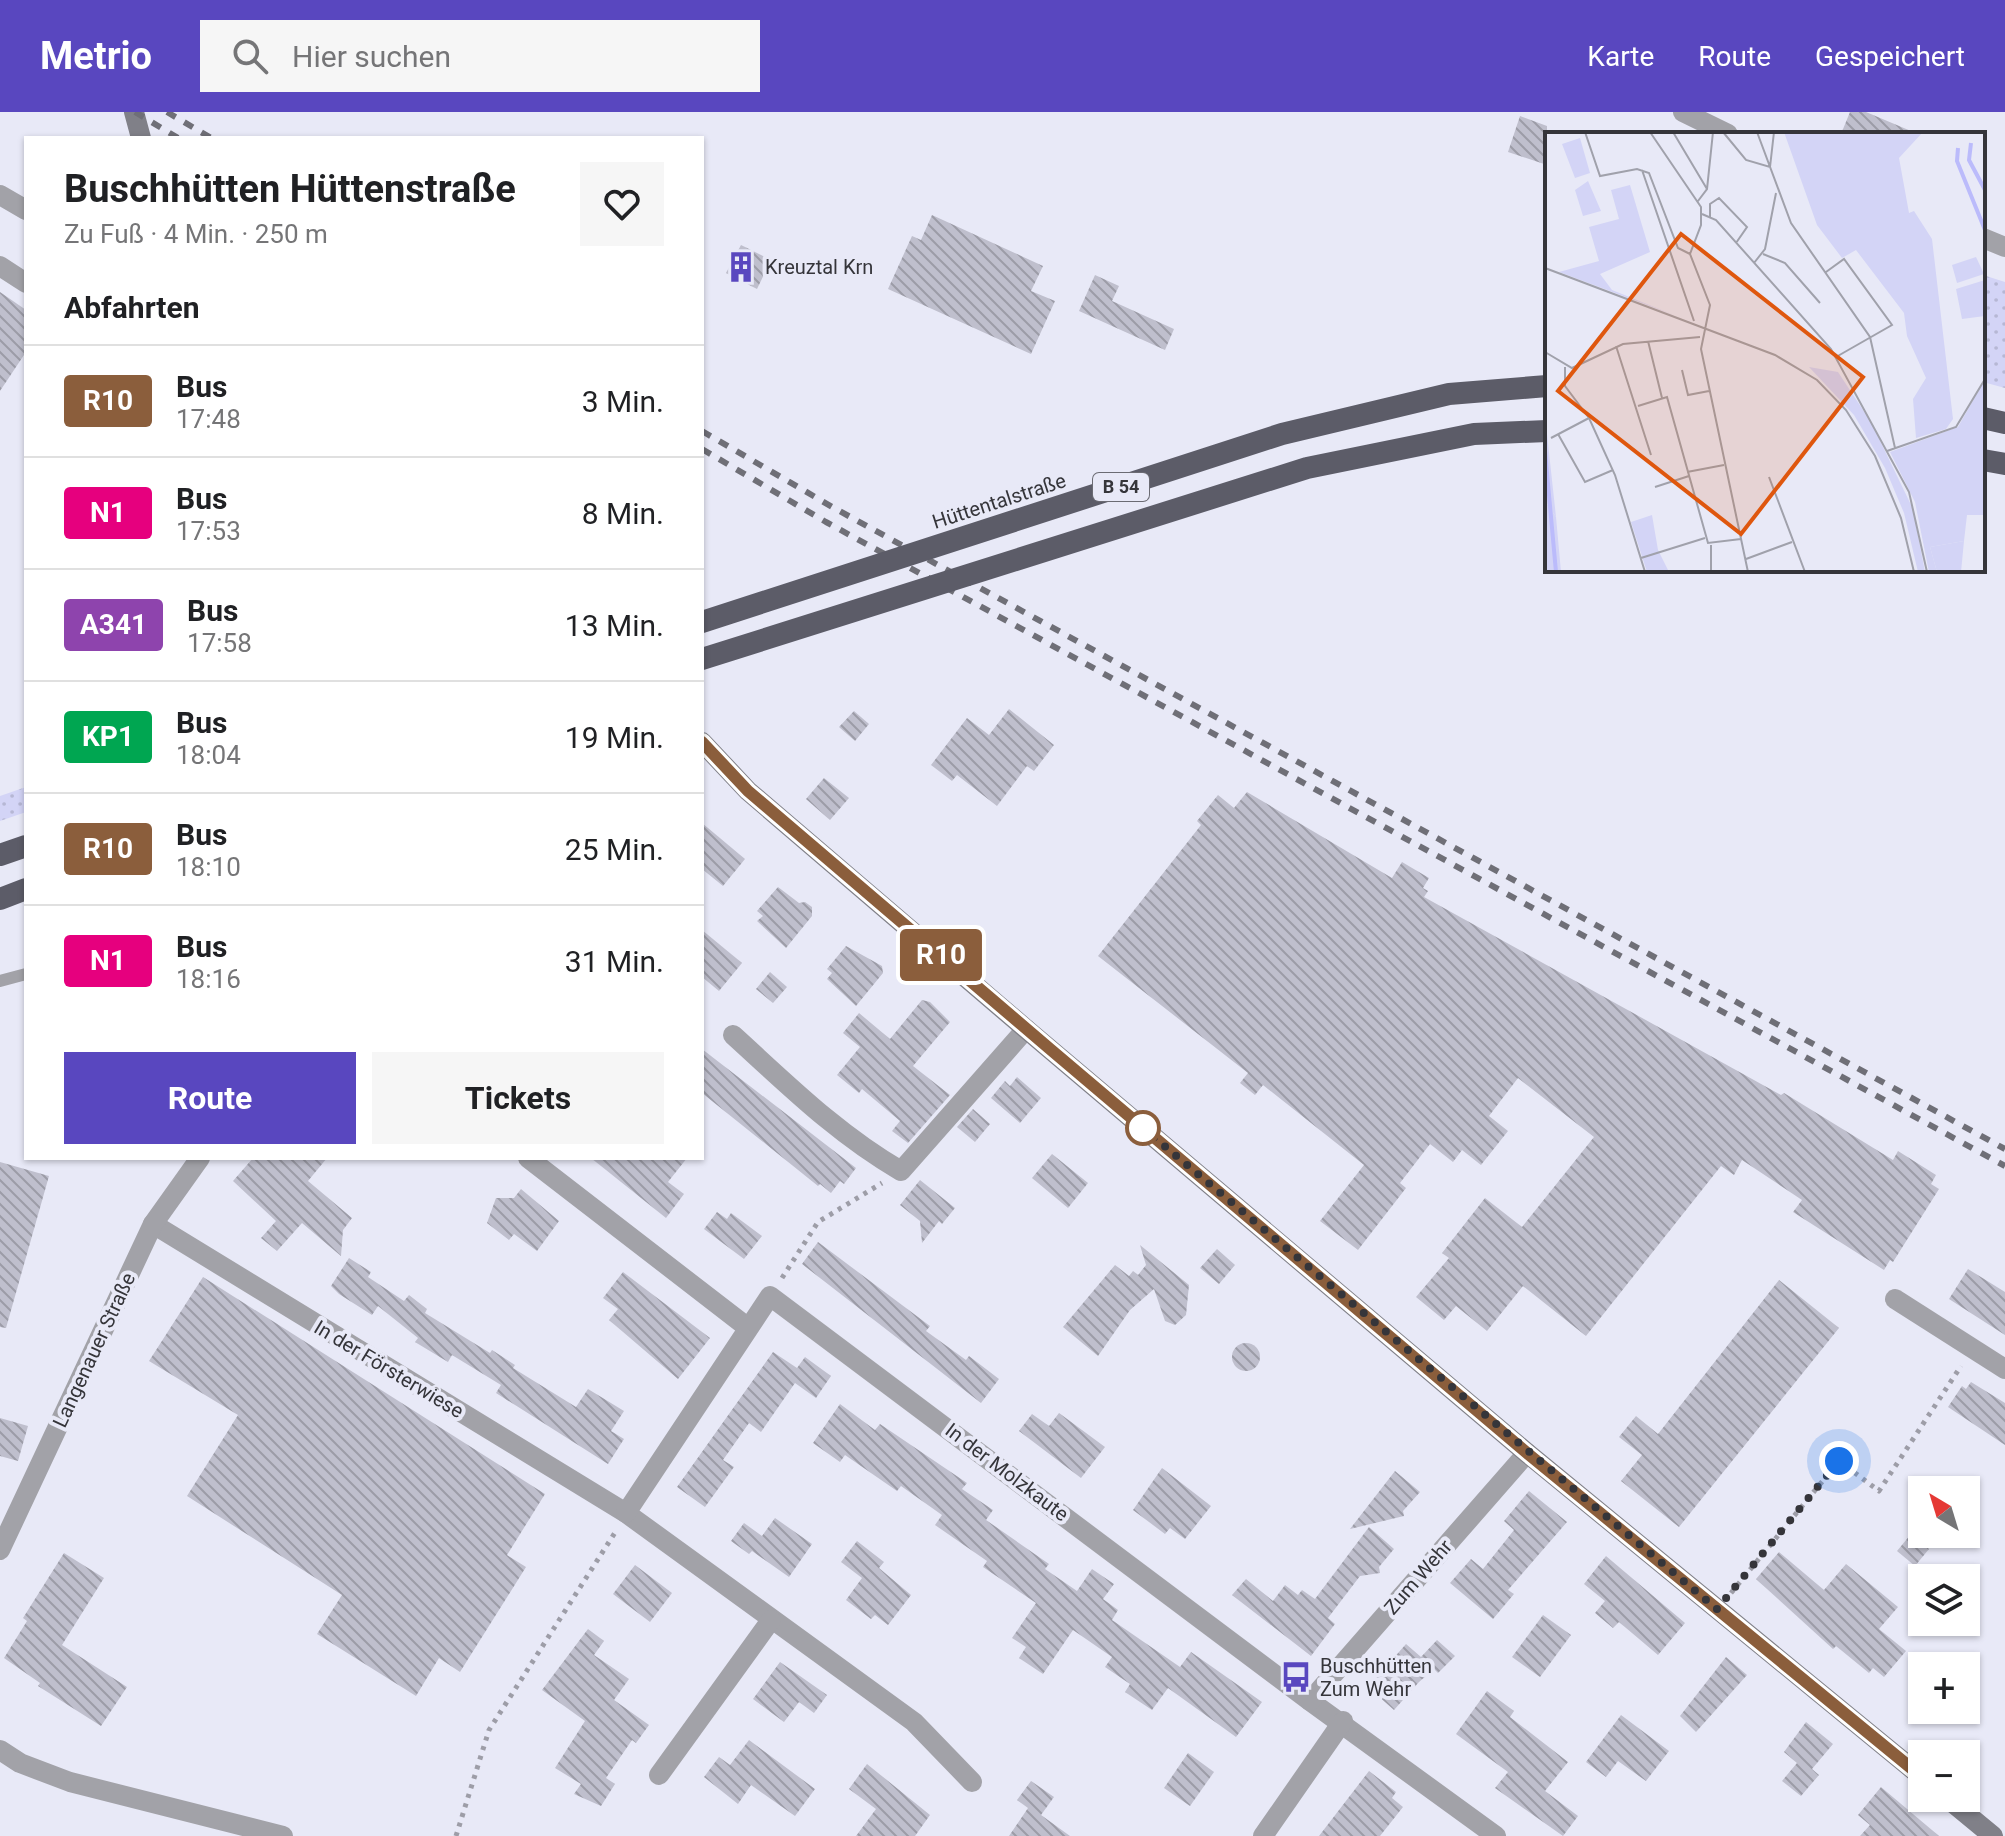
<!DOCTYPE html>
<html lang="de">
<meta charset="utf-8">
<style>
body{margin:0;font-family:Roboto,sans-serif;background:#f6f6f6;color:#202124;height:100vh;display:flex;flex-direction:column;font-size:30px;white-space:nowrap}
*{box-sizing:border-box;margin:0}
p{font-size:26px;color:#757577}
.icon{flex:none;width:44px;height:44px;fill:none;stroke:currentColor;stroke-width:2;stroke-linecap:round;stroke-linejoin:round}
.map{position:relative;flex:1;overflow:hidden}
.sheet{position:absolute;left:24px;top:24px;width:680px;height:1024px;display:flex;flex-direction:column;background:#fff;border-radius:0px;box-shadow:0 2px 6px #0004}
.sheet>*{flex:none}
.badge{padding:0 16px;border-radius:6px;font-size:28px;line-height:52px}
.needle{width:52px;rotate:322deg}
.fabs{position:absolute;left:1908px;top:1364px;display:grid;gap:16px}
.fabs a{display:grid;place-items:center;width:72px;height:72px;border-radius:0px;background:#fff;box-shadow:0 2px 6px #0004;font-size:40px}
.you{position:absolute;width:40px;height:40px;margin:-20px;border:6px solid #fff;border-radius:50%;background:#1a73e8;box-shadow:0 0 0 12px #1a73e833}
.map>.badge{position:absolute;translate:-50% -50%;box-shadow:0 0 0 4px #fff}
h2{padding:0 40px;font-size:30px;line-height:72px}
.round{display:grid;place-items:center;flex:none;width:84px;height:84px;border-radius:0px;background:#f6f6f6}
.overview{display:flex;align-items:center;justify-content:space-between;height:136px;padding:0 40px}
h1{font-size:38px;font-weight:700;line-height:60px}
.cta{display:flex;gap:16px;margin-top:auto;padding:16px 40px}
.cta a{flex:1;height:92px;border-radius:0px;background:#5947bf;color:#fff;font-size:32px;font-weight:700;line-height:92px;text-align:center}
.cta a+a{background:#f6f6f6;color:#202124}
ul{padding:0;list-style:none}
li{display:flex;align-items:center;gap:24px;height:112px;padding:0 40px;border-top:2px solid #e0e0e0}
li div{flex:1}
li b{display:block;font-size:30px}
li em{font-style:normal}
li .badge{min-width:88px;font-weight:700;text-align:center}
header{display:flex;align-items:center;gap:48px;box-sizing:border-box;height:112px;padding:0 40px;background:#5947bf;color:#fff}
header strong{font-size:38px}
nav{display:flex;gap:44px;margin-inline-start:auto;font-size:28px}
.search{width:560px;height:72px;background:#f6f6f6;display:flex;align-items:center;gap:20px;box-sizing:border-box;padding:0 28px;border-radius:0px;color:#757577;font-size:30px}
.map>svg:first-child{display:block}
</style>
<header>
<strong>Metrio</strong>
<div class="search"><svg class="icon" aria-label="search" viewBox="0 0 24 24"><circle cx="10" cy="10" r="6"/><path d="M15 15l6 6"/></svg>Hier suchen</div>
<nav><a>Karte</a><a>Route</a><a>Gespeichert</a></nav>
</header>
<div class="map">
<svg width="2005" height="1724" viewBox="0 0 2005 1724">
<defs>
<pattern id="green-dots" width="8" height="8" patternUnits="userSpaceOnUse" patternTransform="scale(2)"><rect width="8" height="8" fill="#d3d4f6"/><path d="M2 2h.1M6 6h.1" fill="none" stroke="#b6b7d4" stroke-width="1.8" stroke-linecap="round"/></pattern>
<pattern id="building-back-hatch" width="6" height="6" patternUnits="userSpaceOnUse" patternTransform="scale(2)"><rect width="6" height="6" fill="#bfbfcd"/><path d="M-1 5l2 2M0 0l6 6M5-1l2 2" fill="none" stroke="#9c9ca7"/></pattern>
</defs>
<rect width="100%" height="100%" fill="#e8e9f7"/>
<g fill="url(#green-dots)">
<polygon points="1983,163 2005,170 2005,276 1983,270"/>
<polygon points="26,675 26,700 0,709 0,684"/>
</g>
<g fill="url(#building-back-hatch)">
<polygon points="1850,0 1866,0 1918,22 1841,22"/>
<polygon points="1520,4 1547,14 1547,53 1508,40"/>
<polygon points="932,103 1043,154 1031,179 1055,189 1031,242 888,177 912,124 921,128"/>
<polygon points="741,133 771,148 757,177 726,161"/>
<polygon points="1095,163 1119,174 1112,189 1174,217 1165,238 1079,199"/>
<polygon points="0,180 26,198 26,240 0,279"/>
<polygon points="1009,597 1054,633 1034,659 1027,654 997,694 957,663 952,669 931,653 967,606 989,623"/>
<polygon points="854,599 869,612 855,629 839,615"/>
<polygon points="824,666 849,686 830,708 806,687"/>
<polygon points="1247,680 1392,766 1402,750 1429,766 1423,776 1428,779 1424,785 1781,983 1784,981 1893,1048 1898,1039 1936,1063 1931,1072 1939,1077 1893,1150 1890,1148 1884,1158 1793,1100 1802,1088 1742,1048 1734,1063 1721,1054 1586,1224 1523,1174 1487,1219 1456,1194 1444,1208 1416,1185 1449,1146 1442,1141 1485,1086 1522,1115 1594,1025 1518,966 1489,1004 1508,1019 1481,1053 1462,1038 1453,1050 1430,1032 1400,1071 1406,1076 1358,1138 1320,1109 1364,1053 1263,973 1255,983 1240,971 1248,961 1098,844 1201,713 1197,709 1218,683 1234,696"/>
<polygon points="702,711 745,747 723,774 702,757"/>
<polygon points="778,775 799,791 805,790 812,795 812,804 786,836 757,809 763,804 757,799"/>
<polygon points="702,818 742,851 719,879 702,865"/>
<polygon points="846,834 882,854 883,861 856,894 827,867 832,861 827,857"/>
<polygon points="770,860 787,875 773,891 756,877"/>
<polygon points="922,888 930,890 950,910 913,954 950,983 908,1031 892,1019 900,1009 862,977 859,981 837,963 860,935 843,921 859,901 890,927"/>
<polygon points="702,937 856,1056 844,1072 840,1069 831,1081 820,1072 818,1074 702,981"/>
<polygon points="1017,965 1041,986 1020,1011 991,986 1005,969 1010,974"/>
<polygon points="973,997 990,1012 975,1030 957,1015"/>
<polygon points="1052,1042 1088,1071 1068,1096 1032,1066"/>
<polygon points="253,1046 327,1046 308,1069 352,1106 343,1118 341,1144 302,1111 277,1139 261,1126 276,1109 233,1069"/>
<polygon points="591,1046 687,1046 668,1070 684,1082 666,1106"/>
<polygon points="0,1050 49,1064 6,1216 0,1215"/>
<polygon points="920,1068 955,1096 942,1112 939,1109 922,1131 920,1109 900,1093"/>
<polygon points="521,1077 559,1109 537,1139 514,1122 509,1128 487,1111 496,1086 514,1086"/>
<polygon points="717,1100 727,1107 731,1101 762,1124 744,1147 704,1117"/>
<polygon points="818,1130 930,1214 926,1219 966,1248 969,1244 999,1267 981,1291 802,1152"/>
<polygon points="1140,1133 1189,1173 1186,1203 1175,1213 1165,1209 1154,1177 1130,1198 1098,1244 1063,1215 1115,1153 1129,1164 1133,1159 1138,1163 1146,1153"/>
<polygon points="1217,1137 1235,1153 1219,1172 1200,1156"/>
<polygon points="349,1146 371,1160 368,1165 404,1189 409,1183 427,1197 425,1201 490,1241 492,1238 515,1253 513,1256 576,1295 588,1277 624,1299 611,1319 624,1327 608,1352 496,1281 501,1273 452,1243 448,1250 415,1230 418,1226 378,1194 372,1203 339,1182 331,1174"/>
<polygon points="1968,1157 2005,1180 2005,1223 1949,1187"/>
<polygon points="623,1160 710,1226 678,1267 609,1208 618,1197 603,1186"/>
<polygon points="203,1165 545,1382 507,1443 526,1455 460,1560 439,1546 416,1584 317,1522 342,1483 187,1384 238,1303 149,1249"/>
<polygon points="1779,1168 1839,1216 1679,1415 1621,1369 1642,1343 1619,1325 1636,1304 1658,1322"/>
<circle cx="1246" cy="1245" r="14"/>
<polygon points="773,1240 797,1256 805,1245 831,1264 816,1286 795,1271 761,1320 749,1311 723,1348 734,1355 705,1395 677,1375"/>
<polygon points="1971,1270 2005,1291 2005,1333 1948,1295 1962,1274 1966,1277"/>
<polygon points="840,1292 875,1318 880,1312 967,1371 962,1377 993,1398 986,1408 1049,1452 1045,1457 1077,1479 1092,1457 1114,1472 1103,1487 1118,1498 1112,1508 1180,1555 1191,1540 1262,1590 1236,1625 1168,1576 1152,1598 1125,1580 1130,1572 1105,1555 1112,1545 1073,1518 1043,1562 1019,1546 1026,1535 1012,1526 1036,1491 983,1455 987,1449 935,1413 942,1403 901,1374 897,1379 845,1343 840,1350 813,1331"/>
<polygon points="1059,1301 1105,1335 1081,1366 1019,1319 1032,1302 1049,1314"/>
<polygon points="0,1306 28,1314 18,1349 0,1344"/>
<polygon points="1162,1356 1211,1394 1185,1427 1170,1416 1165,1422 1133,1398"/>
<polygon points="1395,1359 1420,1380 1403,1399 1404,1404 1350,1417"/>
<polygon points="1529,1379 1567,1410 1508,1478 1514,1482 1493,1507 1450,1471 1471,1447 1483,1457 1514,1418 1504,1409"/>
<polygon points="775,1406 812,1432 789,1465 752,1439 749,1442 731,1429 744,1411 762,1424"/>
<polygon points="1369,1415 1394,1437 1379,1455 1380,1461 1360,1464 1328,1506 1335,1512 1311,1544 1232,1483 1246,1467 1273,1489 1285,1473 1298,1483 1302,1478 1315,1487"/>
<polygon points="1911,1422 1929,1437 1915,1454 1897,1439"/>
<polygon points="857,1429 884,1450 879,1456 911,1483 888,1513 875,1503 871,1507 846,1488 862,1466 841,1450"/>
<polygon points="1779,1440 1824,1478 1846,1452 1898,1495 1879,1517 1906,1539 1884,1565 1873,1556 1869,1561 1836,1534 1833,1537 1756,1467"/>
<polygon points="64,1441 104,1466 62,1533 127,1575 101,1614 38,1574 40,1571 4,1546 27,1509 23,1506"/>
<polygon points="1606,1444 1685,1511 1658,1543 1619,1510 1613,1516 1595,1501 1605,1489 1584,1472"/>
<polygon points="635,1453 672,1481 650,1510 613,1482"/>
<polygon points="1543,1503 1571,1523 1540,1565 1512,1545"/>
<polygon points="588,1517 604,1529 594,1543 629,1567 614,1588 649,1613 636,1631 632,1628 606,1666 615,1672 601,1694 574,1682 581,1672 555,1656 585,1609 542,1578"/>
<polygon points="1437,1528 1455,1544 1438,1561 1434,1557 1419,1570 1394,1598 1368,1575 1406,1532 1421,1545"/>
<polygon points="1726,1545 1747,1563 1696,1620 1680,1604"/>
<polygon points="780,1550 827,1583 814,1601 799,1590 784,1610 753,1587"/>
<polygon points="1487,1579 1514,1599 1510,1605 1568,1650 1545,1679 1578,1704 1563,1724 1495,1676 1508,1660 1456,1622"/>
<polygon points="1621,1603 1669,1639 1646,1669 1618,1649 1606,1665 1586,1650"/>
<polygon points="1806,1610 1833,1632 1812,1657 1819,1663 1801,1684 1782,1669 1797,1651 1784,1640"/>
<polygon points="749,1628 815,1677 795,1704 751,1673 738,1692 704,1665 719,1645 730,1653"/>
<polygon points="1188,1641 1214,1660 1190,1694 1164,1676"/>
<polygon points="867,1652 930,1703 915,1724 856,1724 876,1697 849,1677"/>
<polygon points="1369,1659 1396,1680 1392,1686 1403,1695 1380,1724 1319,1724"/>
<polygon points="1031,1669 1054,1685 1041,1703 1070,1724 1009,1724 1028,1696 1017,1688"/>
<polygon points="1881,1675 1939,1724 1860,1724 1870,1713 1858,1703"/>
</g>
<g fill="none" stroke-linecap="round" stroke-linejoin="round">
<g stroke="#9d9da7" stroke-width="5" stroke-dasharray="4 6" stroke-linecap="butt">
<polyline points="782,1166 818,1110 882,1071"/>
<polyline points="1731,1481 1839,1349 1879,1379 1961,1254"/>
<polyline points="456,1724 489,1618 616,1419"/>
</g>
<polyline stroke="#a2a2a8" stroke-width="12" points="0,869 26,862"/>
<g stroke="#a2a2a8" stroke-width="20">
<polyline points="1683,0 1728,22"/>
<polyline points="0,83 26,98"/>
<polyline points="1983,126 2005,135"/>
<polyline points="0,154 26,171"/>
<path d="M733,923c54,49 104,99 168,136l125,-142"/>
<polyline points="528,1046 747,1215"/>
<polyline points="153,1112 626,1401 914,1610 972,1670"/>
<polyline points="1895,1187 2005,1257"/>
<polyline points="626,1401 770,1184 1310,1589 1496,1724"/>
<polyline points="0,1438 153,1112 200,1046"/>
<polyline points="1310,1589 1527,1341"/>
<polyline points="0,1638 20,1651 70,1670 283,1724"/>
<polyline points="659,1663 771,1508"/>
<polyline points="1263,1724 1343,1609"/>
</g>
<g stroke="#808088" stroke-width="20">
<polyline points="134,0 141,26"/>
<polyline points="702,630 748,679 1026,917 1527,1341 1922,1665"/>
<polyline points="1947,1686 1993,1724"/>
</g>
<g stroke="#5c5c68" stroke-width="22">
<polyline points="1983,306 2005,311"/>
<polyline points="1983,348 2005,352"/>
<polyline points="0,743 26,734"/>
<polyline points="0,787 26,777"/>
</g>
<g stroke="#6f6f77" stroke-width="6" stroke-dasharray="10 10" stroke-linecap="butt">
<polyline points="135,0 178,26"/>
<polyline points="167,0 211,26"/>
<polyline points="702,319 834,396 2005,1037"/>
<polyline points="702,337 826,410 2005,1054"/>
</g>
<g stroke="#5c5c68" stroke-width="22">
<polyline points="702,510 1282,322 1449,282 1547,274"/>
<polyline points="702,547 1307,356 1474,322 1547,319"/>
</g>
</g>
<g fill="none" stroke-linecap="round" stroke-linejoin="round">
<defs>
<polyline id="line" points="702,630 748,679 1050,937 1527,1341 1922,1665"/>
</defs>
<use href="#line" stroke="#fff" stroke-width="18"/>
<use href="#line" stroke="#8b5e3c" stroke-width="12"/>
<polyline stroke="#35353a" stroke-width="8" stroke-dasharray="0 14.4" points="1143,1016 1717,1497 1839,1349"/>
</g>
<defs>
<symbol id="building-bare" viewBox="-9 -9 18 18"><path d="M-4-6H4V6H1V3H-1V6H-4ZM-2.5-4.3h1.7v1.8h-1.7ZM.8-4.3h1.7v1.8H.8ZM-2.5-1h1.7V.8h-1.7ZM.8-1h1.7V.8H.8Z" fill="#5947bf" stroke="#e8e9f7" stroke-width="2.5" paint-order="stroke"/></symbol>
<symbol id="bus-bare" viewBox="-9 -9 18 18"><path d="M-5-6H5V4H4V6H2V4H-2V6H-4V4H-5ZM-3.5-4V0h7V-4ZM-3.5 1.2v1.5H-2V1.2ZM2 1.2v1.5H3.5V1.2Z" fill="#5947bf" stroke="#e8e9f7" stroke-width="2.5" paint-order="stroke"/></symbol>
</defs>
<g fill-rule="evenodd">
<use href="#building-bare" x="719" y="133" width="44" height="44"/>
<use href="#bus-bare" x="1274" y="1543" width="44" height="44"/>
</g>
<circle fill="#fff" stroke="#8b5e3c" stroke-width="4" cx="1143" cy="1016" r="16"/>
<g text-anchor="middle" stroke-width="8" stroke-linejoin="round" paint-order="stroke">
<rect fill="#e8e9f7" stroke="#6b6b73" stroke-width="2" x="1093" y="361" width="56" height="28" rx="6"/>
<g font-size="18" font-weight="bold" fill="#35353a">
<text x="1121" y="381">B 54</text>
</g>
<g font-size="20" fill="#35353a" stroke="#e8e9f7" text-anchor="start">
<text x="765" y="162">Kreuztal Krn</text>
<text x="1320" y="1561">Buschhütten<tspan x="1320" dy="23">Zum Wehr</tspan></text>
</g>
<g font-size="20" fill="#35353a" stroke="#e8e9f7">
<text transform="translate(999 389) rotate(-18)" y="7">Hüttentalstraße</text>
<text transform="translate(94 1238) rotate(-65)" y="7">Langenauer Straße</text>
<text transform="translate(389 1257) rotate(31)" y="7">In der Försterwiese</text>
<text transform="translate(1007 1360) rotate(37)" y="7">In der Molzkaute</text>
<text transform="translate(1418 1465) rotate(-49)" y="7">Zum Wehr</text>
</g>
</g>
<g transform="translate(1545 20)">
<rect width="440" height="440" fill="#e8e9f7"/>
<path d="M35,6l10,35 -15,5 -13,-34zM43,49l13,30 -18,5 -8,-26zM85,53l20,67 -50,22 12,16 62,25 -115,-43 40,-11 -10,-34 30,-8 -8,-29zM264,235l29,5 33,50 42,87 12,63h-7l-14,-59 -19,-45 -31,-53zM440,247v136h-18l-3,26 -34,6 7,25h-8l-14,-70 -25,-50 68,-25zM0,369l11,16 5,55h-14z" fill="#d3d4f6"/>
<path d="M239,0h139l-24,26 10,55 5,-2 18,28 21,180 -7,10 -30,9 -3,-39 13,-21 -19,-42 -3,-23 -48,-63 -14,8 -25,-33zM0,291l2,11 9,83 -11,-16zM107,383l6,35 11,22h-22l-16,-50zM419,409l-3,31h-24l-7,-25z" fill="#d3d4f6"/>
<path d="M431,125l8,17 -27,9 -5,-18zM440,148v36l-23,3 -6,-30z" fill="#d3d4f6"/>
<path fill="none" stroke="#bbbbfb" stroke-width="4" d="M426,11l-2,17 16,30M413,16l-1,13 28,69M0,319l11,121"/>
<path fill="none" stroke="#a0a1ab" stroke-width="2" d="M40,0l15,44 37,-7 12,4 29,75 12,6M105,0l51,75v18l-11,29 20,51 -9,44 47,223M128,0l34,57M178,0l23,28 24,7 4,-35M212,0l34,91 79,114 25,111M97,38l52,151M153,69l9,-12 6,-57M157,82l14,6 115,129 78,143 18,80M165,85v-13l9,-6 28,29 -11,16M218,122l22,9 35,40M209,131l11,-14 11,-56M0,136l230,87 42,25 29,30 29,46 26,62 13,54M281,140l18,-13 48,66 -56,32M103,209l14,57M71,214l35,109M0,220l27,16 51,-24 77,-7M20,235v19l24,32 26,57 30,97M137,238l6,25 21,-4M93,274l29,-9 41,146 33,-4M13,302l27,48 28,-12M6,306l38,-20M342,319l69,-24 29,-48M142,340l37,-7M224,345l36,95M110,355l34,-11M166,413v27M96,426l64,-20M201,427l46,-17"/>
<path fill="#df570e" fill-opacity="0.15" stroke="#df570e" stroke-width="4" d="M136,102l182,143 -122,157 -183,-143z"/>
<rect width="440" height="440" fill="none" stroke="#35353a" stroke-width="4"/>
</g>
</svg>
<div class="fabs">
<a><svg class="needle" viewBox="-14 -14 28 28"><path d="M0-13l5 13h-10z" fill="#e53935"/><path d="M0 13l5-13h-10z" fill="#757577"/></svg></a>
<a><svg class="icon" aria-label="layers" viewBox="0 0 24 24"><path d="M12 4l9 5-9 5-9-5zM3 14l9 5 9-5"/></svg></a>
<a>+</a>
<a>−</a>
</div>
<div class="you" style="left:1839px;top:1349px"></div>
<b class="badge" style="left:941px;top:843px;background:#8b5e3c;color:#fff">R10</b>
<section class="sheet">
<div class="overview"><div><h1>Buschhütten Hüttenstraße</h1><p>Zu Fuß · 4 Min. · 250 m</p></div><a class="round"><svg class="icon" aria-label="heart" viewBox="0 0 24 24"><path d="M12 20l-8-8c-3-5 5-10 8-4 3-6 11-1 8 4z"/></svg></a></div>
<h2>Abfahrten</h2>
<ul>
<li><span class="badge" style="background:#8b5e3c;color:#fff">R10</span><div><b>Bus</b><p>17:48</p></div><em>3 Min.</em></li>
<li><span class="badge" style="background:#e6007e;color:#fff">N1</span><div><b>Bus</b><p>17:53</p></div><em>8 Min.</em></li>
<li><span class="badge" style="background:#8e44ad;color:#fff">A341</span><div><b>Bus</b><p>17:58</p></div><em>13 Min.</em></li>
<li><span class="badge" style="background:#00a651;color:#fff">KP1</span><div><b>Bus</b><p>18:04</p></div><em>19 Min.</em></li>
<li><span class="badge" style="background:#8b5e3c;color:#fff">R10</span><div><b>Bus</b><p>18:10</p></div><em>25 Min.</em></li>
<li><span class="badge" style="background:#e6007e;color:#fff">N1</span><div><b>Bus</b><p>18:16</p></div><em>31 Min.</em></li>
</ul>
<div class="cta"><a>Route</a><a>Tickets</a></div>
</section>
</div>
